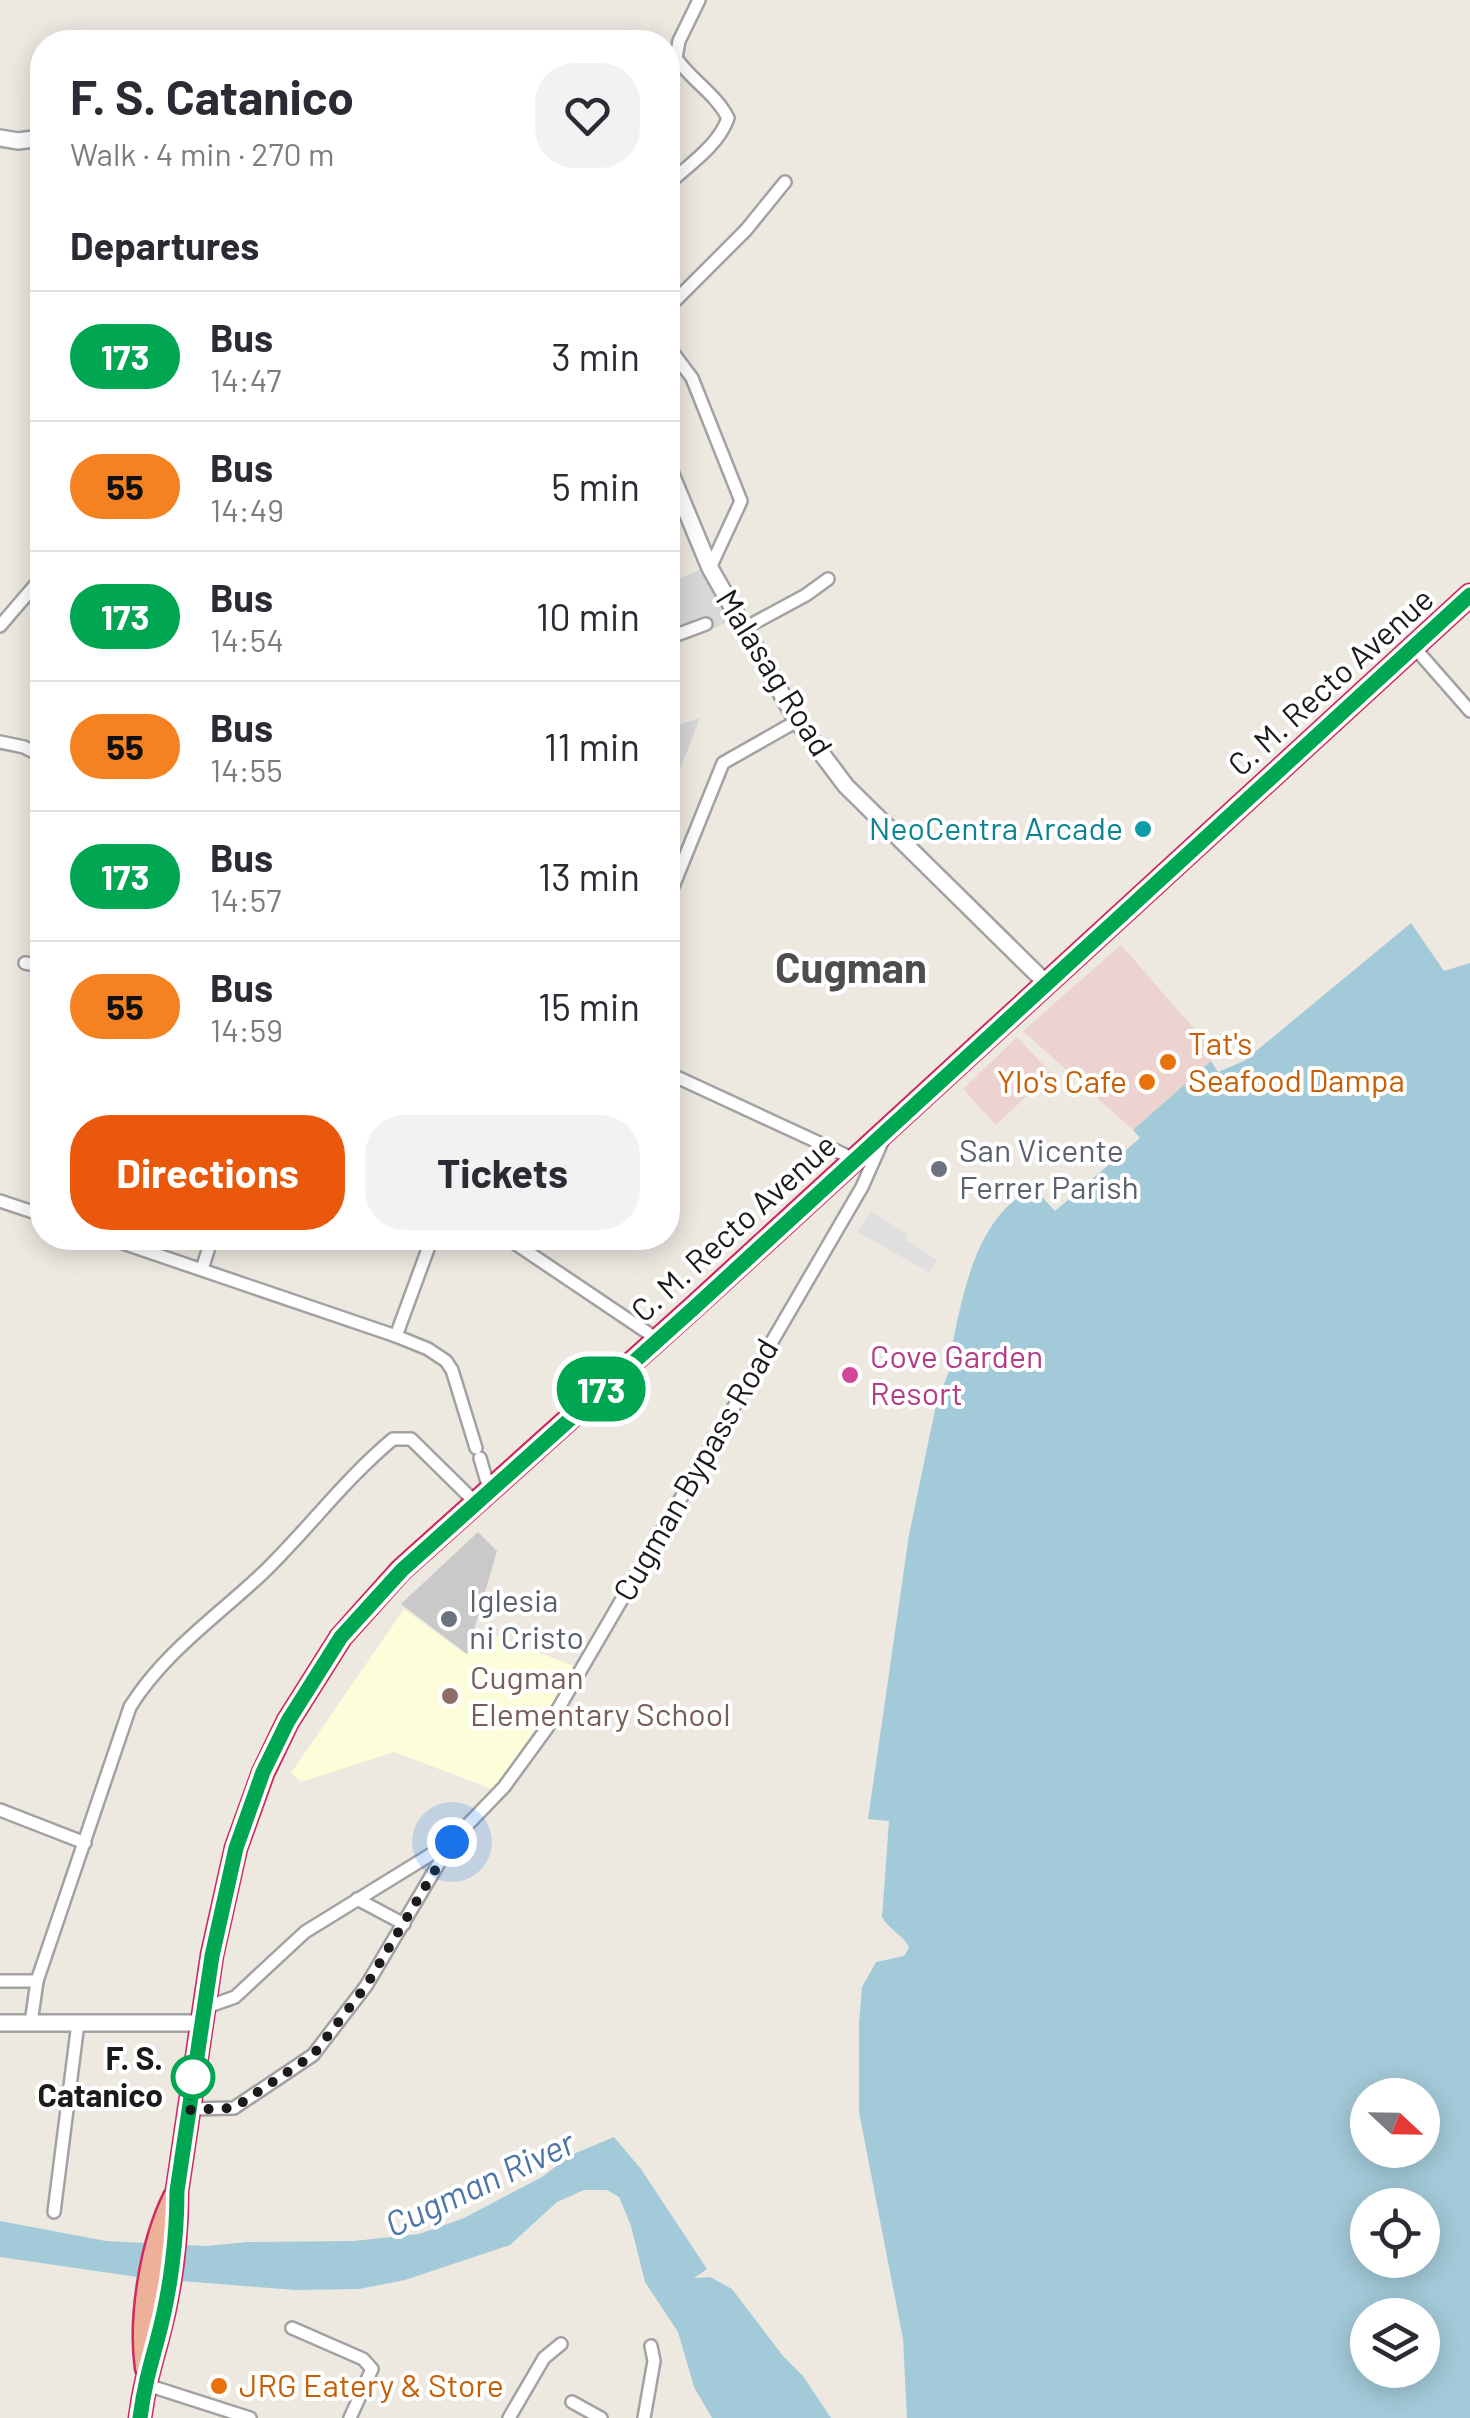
<!DOCTYPE html>
<meta charset="utf-8">
<style>
body{margin:0;font-family:Barlow,sans-serif;background:#f2f2f3;color:#2b2b33;height:100vh;display:flex;flex-direction:column;font-size:38px;white-space:nowrap}
*{box-sizing:border-box;margin:0}
p{font-size:32px;color:#7c7c81}
.icon{flex:none;width:55px;height:55px;fill:none;stroke:currentColor;stroke-width:2;stroke-linecap:round;stroke-linejoin:round}
.map{position:relative;flex:1;overflow:hidden}
.side{position:absolute;left:30px;top:30px;width:650px;height:1220px;display:flex;flex-direction:column;background:#fff;border-radius:40px;box-shadow:0 5px 25px #0003}
.side>*{flex:none}
.badge{padding:0 20px;border-radius:32px;font-size:35px;line-height:65px}
.needle{width:65px;rotate:112deg}
.fabs{position:absolute;left:1350px;top:2078px;display:grid;gap:20px}
.fabs a{display:grid;place-items:center;width:90px;height:90px;border-radius:50%;background:#fff;box-shadow:0 5px 25px #0003;font-size:50px}
.you{position:absolute;width:50px;height:50px;margin:-25px;border:8px solid #fff;border-radius:50%;background:#1a73e8;box-shadow:0 0 0 15px #1a73e833}
.map>.badge{position:absolute;translate:-50% -50%;box-shadow:0 0 0 5px #fff}
h2{padding:0 40px;font-size:38px;line-height:90px}
.round{display:grid;place-items:center;flex:none;width:105px;height:105px;border-radius:40px;background:#f2f2f3}
.summary{display:flex;align-items:center;justify-content:space-between;height:170px;padding:0 40px}
h1{font-size:48px;font-weight:700;line-height:75px}
.cta{display:flex;gap:20px;margin-top:auto;padding:20px 40px}
.cta a{flex:1;height:115px;border-radius:40px;background:#ea580c;color:#fff;font-size:40px;font-weight:700;line-height:115px;text-align:center}
.cta a+a{background:#f2f2f3;color:#2b2b33}
ul{padding:0;list-style:none}
li{display:flex;align-items:center;gap:30px;height:130px;padding:0 40px;border-top:2px solid #e1e1e2}
li div{flex:1}
li b{display:block;font-size:38px}
li em{font-style:normal}
li .badge{min-width:110px;font-weight:700;text-align:center}
.map>svg:first-child{display:block}
</style>
<div class="map">
<svg width="1470" height="2418" viewBox="0 0 1470 2418">
<rect width="100%" height="100%" fill="#ede9e1"/>
<g fill="#d9d8d8">
<polygon points="703,568 730,621 668,648 668,584"/>
<polygon points="700,718 668,800 668,728"/>
</g>
<g fill="#edd3d0">
<polygon points="1121,945 1204,1040 1211,1061 1133,1130 1023,1031"/>
<polygon points="1017,1037 1051,1073 996,1125 963,1089"/>
</g>
<polygon fill="#fcfdd9" points="404,1609 467,1655 477,1628 576,1667 495,1790 394,1752 301,1782 291,1773"/>
<polygon fill="#c9c9c9" points="478,1532 497,1551 467,1654 401,1604"/>
<polygon fill="#dfdfdf" points="871,1211 907,1234 905,1239 937,1260 929,1272 857,1232"/>
<g fill="#a3cad9" fill-rule="evenodd">
<path d="M1411,923l33,48 26,-8v1455h-563l-4,-79 -44,-227v-89l3,-36 14,-25 28,-6 5,-8c-4,-12 -19,-17 -27,-31l7,-96 -21,-2 41,-284 27,-130 13,-34 6,-4 5,-10 -9,-6c12,-57 25,-136 83,-163l21,23 85,-73 -7,-8 78,-69 7,11 26,-11zM1422,2095v55h-54v-55zM1368,2205h54v55h-54zM1368,2315h54v55h-54z"/>
<polygon points="614,2137 641,2169 707,2269 694,2278 710,2277 732,2289 783,2356 803,2376 831,2418 712,2418 694,2387 678,2332 645,2282 631,2226 619,2197 607,2190 584,2190 557,2202 510,2245 405,2280 359,2289 295,2290 144,2278 0,2257 0,2221 106,2241 207,2246 247,2242 354,2241 419,2234 464,2218 542,2177 571,2155"/>
</g>
<g fill="none" stroke-linecap="round" stroke-linejoin="round">
<defs>
<g id="minor">
<path d="M668,184c21,-19 51,-39 60,-66 -12,-24 -37,-38 -52,-60l3,-17 20,-41"/>
<polyline points="668,308 746,230 785,182"/>
<polyline points="668,346 692,378 741,501 710,568"/>
<polyline points="0,626 42,577"/>
<polyline points="743,629 806,595 828,579"/>
<polyline points="668,638 706,624"/>
<polyline points="1414,647 1470,711"/>
<polyline points="0,742 24,747 42,756"/>
<polyline points="668,899 723,763 797,721"/>
<polyline points="25,963 42,966"/>
<polyline points="668,1073 854,1159"/>
<polyline points="0,1201 42,1215"/>
<polyline points="108,1238 396,1336 428,1349 446,1361 452,1370 476,1448"/>
<polyline points="507,1238 657,1339"/>
<polyline points="202,1269 212,1238"/>
<polyline points="396,1336 432,1238"/>
<polyline points="480,1458 490,1492"/>
<polyline points="0,1810 85,1843"/>
<polyline points="357,1899 404,1924"/>
<polyline points="0,1981 37,1981"/>
<polyline points="204,2008 235,1997 305,1932 451,1842 504,1787 547,1728 862,1187 882,1142"/>
<path d="M31,2023l6,-42 93,-274c34,-55 89,-92 135,-136 44,-43 80,-92 128,-132h18l66,65"/>
<polyline points="189,2109 234,2108 313,2055 366,1986 449,1846"/>
<polyline points="54,2212 78,2023"/>
<polyline points="292,2328 363,2359 372,2369 350,2418"/>
<polyline points="144,2384 250,2418"/>
<polyline points="572,2402 601,2418"/>
<polyline points="509,2418 544,2358 561,2344"/>
<polyline points="644,2418 654,2361 651,2346"/>
</g>
<g id="tertiary">
<polyline points="0,138 18,141 42,138"/>
<polyline points="668,467 710,568 797,721 846,786 1045,982"/>
<polyline points="0,2023 201,2023"/>
</g>
<g id="trunk">
<path d="M146,2368c-7,-51 5,-124 28,-171"/>
<path d="M140,2418c4,-30 9,-49 17,-77 13,-47 20,-101 20,-150l35,-236 24,-107 27,-75 25,-52 53,-84 60,-67 295,-265 774,-710"/>
</g>
</defs>
<use href="#minor" stroke="#a2a2a2" stroke-width="16"/>
<use href="#tertiary" stroke="#a2a2a2" stroke-width="20"/>
<use href="#trunk" stroke="#cf2a5c" stroke-width="25"/>
<use href="#minor" stroke="#fff" stroke-width="11"/>
<use href="#tertiary" stroke="#fff" stroke-width="15"/>
<use href="#trunk" stroke="#edb099" stroke-width="20"/>
</g>
<g fill="none" stroke-linecap="round" stroke-linejoin="round">
<defs>
<path id="line" d="M140,2418c4,-30 9,-48 17,-77 13,-47 20,-102 20,-150l35,-235 24,-108 27,-76 25,-51 53,-84 61,-67 294,-264 774,-711"/>
</defs>
<use href="#line" stroke="#fff" stroke-width="22"/>
<use href="#line" stroke="#00a651" stroke-width="15"/>
<polyline stroke="#1b1b1b" stroke-width="10" stroke-dasharray="0 18" points="193,2077 188,2110 234,2108 313,2055 366,1986 452,1842"/>
</g>
<circle fill="#0f9aa8" stroke="#fff" stroke-width="4" cx="1143" cy="829" r="10"/>
<g fill="#e8710a" stroke="#fff" stroke-width="4">
<circle cx="1168" cy="1062" r="10"/>
<circle cx="1147" cy="1082" r="10"/>
<circle cx="219" cy="2386" r="10"/>
</g>
<g fill="#6b7280" stroke="#fff" stroke-width="4">
<circle cx="939" cy="1169" r="10"/>
<circle cx="449" cy="1619" r="10"/>
</g>
<circle fill="#d1479c" stroke="#fff" stroke-width="4" cx="850" cy="1375" r="10"/>
<circle fill="#8d6e63" stroke="#fff" stroke-width="4" cx="450" cy="1696" r="10"/>
<circle fill="#fff" stroke="#00a651" stroke-width="5" cx="193" cy="2077" r="20"/>
<g text-anchor="middle" stroke-width="8" stroke-linejoin="round" paint-order="stroke">
<g font-size="32" fill="#1b1b1b" stroke="#fff">
<text transform="translate(774 673) rotate(58)" y="11">Malasag Road</text>
<text transform="translate(1331 682) rotate(-42)" y="11">C. M. Recto Avenue</text>
<text transform="translate(734 1228) rotate(-42)" y="11">C. M. Recto Avenue</text>
<text transform="translate(696 1470) rotate(-60)" y="11">Cugman Bypass Road</text>
</g>
<g font-size="32" fill="#0d838f" stroke="#fff" text-anchor="end">
<text x="1123" y="840">NeoCentra Arcade</text>
</g>
<g font-size="32" fill="#c56008" stroke="#fff" text-anchor="start">
<text x="1188" y="1055">Tat's<tspan x="1188" dy="37">Seafood Dampa</tspan></text>
<text x="1127" y="1093" text-anchor="end">Ylo's Cafe</text>
<text x="239" y="2397">JRG Eatery &amp; Store</text>
</g>
<g font-size="32" fill="#5b616d" stroke="#fff" text-anchor="start">
<text x="959" y="1162">San Vicente<tspan x="959" dy="37">Ferrer Parish</tspan></text>
<text x="469" y="1612">Iglesia<tspan x="469" dy="37">ni Cristo</tspan></text>
</g>
<g font-size="32" fill="#b23c85" stroke="#fff" text-anchor="start">
<text x="870" y="1368">Cove Garden<tspan x="870" dy="37">Resort</tspan></text>
</g>
<g font-size="32" fill="#785e54" stroke="#fff" text-anchor="start">
<text x="470" y="1689">Cugman<tspan x="470" dy="37">Elementary School</tspan></text>
</g>
<g font-size="32" font-weight="bold" fill="#1b1b1b" stroke="#fff" text-anchor="end">
<text x="163" y="2070">F. S.<tspan x="163" dy="37">Catanico</tspan></text>
</g>
<g font-size="35" font-style="italic" fill="#4d76a6" stroke="#fff">
<text transform="translate(480 2184) rotate(-25)" y="12">Cugman River</text>
</g>
<g font-size="42" font-weight="bold" fill="#4e4e4e" stroke="#fff">
<text x="851" y="983">Cugman</text>
</g>
</g>
</svg>
<div class="fabs">
<a><svg class="needle" viewBox="-14 -14 28 28"><path d="M0-13l5 13h-10z" fill="#e53935"/><path d="M0 13l5-13h-10z" fill="#7c7c81"/></svg></a>
<a><svg class="icon" aria-label="locate" viewBox="0 0 24 24"><circle cx="12" cy="12" r="6"/><path d="M12 2v4M12 18v4M2 12h4M18 12h4"/></svg></a>
<a><svg class="icon" aria-label="layers" viewBox="0 0 24 24"><path d="M12 4l9 5-9 5-9-5zM3 14l9 5 9-5"/></svg></a>
</div>
<div class="you" style="left:452px;top:1842px"></div>
<b class="badge" style="left:601px;top:1389px;background:#00a651;color:#fff">173</b>
<section class="side">
<div class="summary"><div><h1>F. S. Catanico</h1><p>Walk · 4 min · 270 m</p></div><a class="round"><svg class="icon" aria-label="heart" viewBox="0 0 24 24"><path d="M12 20l-8-8c-3-5 5-10 8-4 3-6 11-1 8 4z"/></svg></a></div>
<h2>Departures</h2>
<ul>
<li><span class="badge" style="background:#00a651;color:#fff">173</span><div><b>Bus</b><p>14:47</p></div><em>3 min</em></li>
<li><span class="badge" style="background:#f58220;color:#111">55</span><div><b>Bus</b><p>14:49</p></div><em>5 min</em></li>
<li><span class="badge" style="background:#00a651;color:#fff">173</span><div><b>Bus</b><p>14:54</p></div><em>10 min</em></li>
<li><span class="badge" style="background:#f58220;color:#111">55</span><div><b>Bus</b><p>14:55</p></div><em>11 min</em></li>
<li><span class="badge" style="background:#00a651;color:#fff">173</span><div><b>Bus</b><p>14:57</p></div><em>13 min</em></li>
<li><span class="badge" style="background:#f58220;color:#111">55</span><div><b>Bus</b><p>14:59</p></div><em>15 min</em></li>
</ul>
<div class="cta"><a>Directions</a><a>Tickets</a></div>
</section>
</div>
